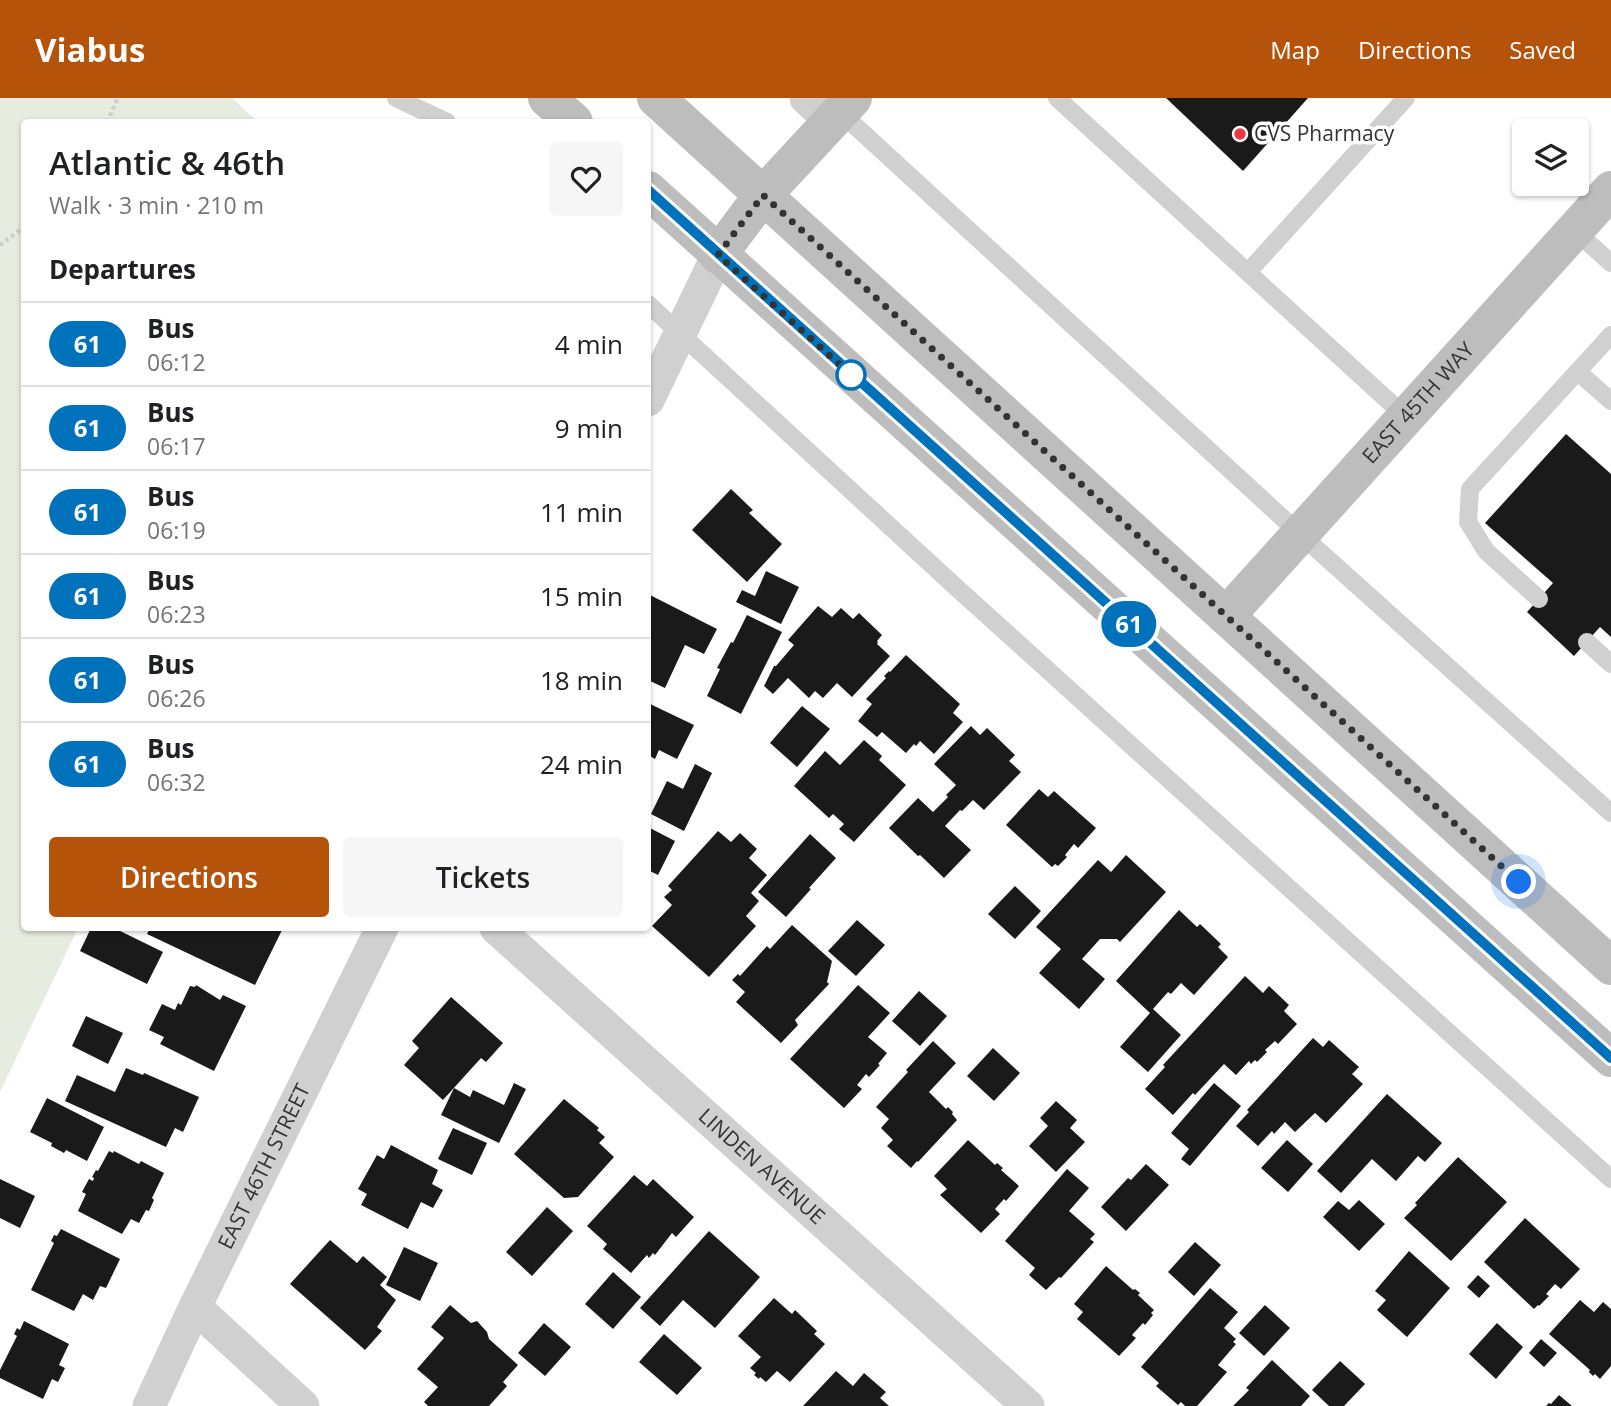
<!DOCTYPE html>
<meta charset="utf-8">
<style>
body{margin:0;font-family:"Open Sans",sans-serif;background:#f6f6f6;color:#202124;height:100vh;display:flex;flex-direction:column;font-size:26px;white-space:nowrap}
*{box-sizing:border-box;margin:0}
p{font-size:23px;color:#757577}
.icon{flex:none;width:38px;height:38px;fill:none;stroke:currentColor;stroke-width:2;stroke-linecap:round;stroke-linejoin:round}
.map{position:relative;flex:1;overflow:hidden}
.side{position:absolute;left:21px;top:21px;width:630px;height:812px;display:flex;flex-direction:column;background:#fff;border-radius:7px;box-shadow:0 2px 5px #0004}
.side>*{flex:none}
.badge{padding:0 14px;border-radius:23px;font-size:24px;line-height:46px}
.controls{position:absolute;left:1512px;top:21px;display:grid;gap:14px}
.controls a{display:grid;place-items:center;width:77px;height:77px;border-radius:7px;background:#fff;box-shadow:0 2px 5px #0004;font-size:35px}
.you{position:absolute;width:35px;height:35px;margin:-18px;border:5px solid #fff;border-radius:50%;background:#1a73e8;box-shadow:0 0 0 10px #1a73e833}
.map>.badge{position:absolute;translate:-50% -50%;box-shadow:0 0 0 4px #fff}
h2{padding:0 28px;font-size:26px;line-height:63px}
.round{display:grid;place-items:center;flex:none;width:74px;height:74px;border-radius:7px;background:#f6f6f6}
.headline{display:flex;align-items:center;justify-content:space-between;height:119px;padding:0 28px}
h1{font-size:33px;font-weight:600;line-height:52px}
.button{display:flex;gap:14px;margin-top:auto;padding:14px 28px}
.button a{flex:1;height:80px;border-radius:7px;background:#b45309;color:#fff;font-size:28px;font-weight:600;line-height:80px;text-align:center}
.button a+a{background:#f6f6f6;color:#202124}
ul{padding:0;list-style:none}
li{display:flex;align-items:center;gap:21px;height:84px;padding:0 28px;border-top:2px solid #e0e0e0}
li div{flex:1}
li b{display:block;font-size:26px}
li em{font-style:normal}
li .badge{min-width:77px;font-weight:700;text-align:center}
header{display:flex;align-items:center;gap:42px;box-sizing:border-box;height:98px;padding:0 35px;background:#b45309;color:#fff}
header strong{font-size:33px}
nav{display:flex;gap:38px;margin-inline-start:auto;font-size:24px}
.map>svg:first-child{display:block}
</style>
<header>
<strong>Viabus</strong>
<nav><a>Map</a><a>Directions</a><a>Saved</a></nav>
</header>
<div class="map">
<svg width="1611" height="1308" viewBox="0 0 1611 1308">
<rect width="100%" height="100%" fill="#fff"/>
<polygon fill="#e6ecdf" points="0,0 232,0 258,24 24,24 24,830 78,830 0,994"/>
<g fill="#1a1a1a">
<polygon points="1166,0 1308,0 1243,73"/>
<polygon points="1566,336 1611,376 1611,539 1600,529 1574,558 1527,514 1553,485 1485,425"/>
<polygon points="731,391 753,412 749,415 782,446 747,484 692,432"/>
<polygon points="766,473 799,489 781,526 736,504 742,492 755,498"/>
<polygon points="648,496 717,531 704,556 685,547 665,590 648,582"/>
<polygon points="818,508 832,519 841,510 853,521 859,515 882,537 877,543 878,544 877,546 890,558 852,599 837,585 823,600 815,593 809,600 788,580 773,596 764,588 774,568 776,568 794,547 788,542"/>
<polygon points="747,517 782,534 741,616 707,598 720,571 717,570 731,544 733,545"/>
<polygon points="906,557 960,606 953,615 963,624 934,656 920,643 916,648 914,646 906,655 882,634 877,639 858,623 872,606 866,601 886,580 884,578 889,573 890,574"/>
<polygon points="648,605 694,627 677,661 659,652 655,661 648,657"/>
<polygon points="802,608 830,631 797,669 770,645"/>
<polygon points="971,628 980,637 987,630 1015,657 1009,663 1021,674 984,712 973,702 962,713 960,712 945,728 971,752 944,780 920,757 918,758 889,730 918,700 933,714 948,699 946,697 956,687 934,666"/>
<polygon points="864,642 882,658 879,662 906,687 854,744 839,731 844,726 833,716 829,720 794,688 825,653 840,667"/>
<polygon points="695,666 712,675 684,733 651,716 667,683 683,691"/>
<polygon points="1039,691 1048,699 1054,693 1096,730 1078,750 1074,746 1065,757 1067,759 1058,768 1055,766 1052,769 1006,727"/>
<polygon points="648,729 675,743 658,777 648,772"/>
<polygon points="718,733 731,744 740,735 757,751 749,760 767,777 751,795 759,803 746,818 756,828 709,879 652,828 672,807 664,799 672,792 668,788"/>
<polygon points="810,736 836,760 809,790 811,791 786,819 758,794"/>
<polygon points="1126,757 1166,794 1120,844 1117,841 1100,841 1082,861 1105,881 1079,911 1039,875 1061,851 1036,829 1098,762 1111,774"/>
<polygon points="1015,788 1041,813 1015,841 988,816"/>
<polygon points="1179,812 1197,829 1200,826 1221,846 1218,849 1228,859 1194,897 1181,885 1171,896 1168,894 1153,911 1181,937 1148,974 1120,949 1150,915 1116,883"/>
<polygon points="857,822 885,847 856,878 828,853"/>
<polygon points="792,827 832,863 827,884 829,886 795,922 798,927 781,945 736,904 745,894 732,882 738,876 740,878 767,848 770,851"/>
<polygon points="91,830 114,830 163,854 147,886 80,853"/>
<polygon points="150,830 283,830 255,887 147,836"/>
<polygon points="1245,878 1263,895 1269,888 1289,907 1284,913 1297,926 1278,946 1275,943 1265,952 1267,954 1257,964 1255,962 1251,966 1249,963 1236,977 1224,966 1195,997 1193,995 1173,1017 1145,991 1165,969 1163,967"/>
<polygon points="196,887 220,902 223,897 246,908 214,973 160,946 164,939 149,932 162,906 175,912 178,905 181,907 190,888 195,889"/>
<polygon points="858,887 890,915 868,939 887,955 878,966 880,967 869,979 866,976 857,987 862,991 844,1010 790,961"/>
<polygon points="919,893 947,918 920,948 892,923"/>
<polygon points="451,899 503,945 486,964 481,960 443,1002 404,967 419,950 412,943"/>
<polygon points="86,918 123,935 108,966 72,948"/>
<polygon points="1313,940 1323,949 1329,942 1359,969 1352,976 1363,986 1326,1025 1315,1015 1295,1034 1285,1024 1274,1036 1272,1033 1258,1048 1236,1028 1249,1014 1247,1012"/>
<polygon points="933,943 956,965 929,994 946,1011 948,1009 953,1014 952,1016 957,1022 918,1064 917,1063 911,1070 887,1048 893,1042 881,1030 889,1021 876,1009 908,974 906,972"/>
<polygon points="993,950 1020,975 994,1003 967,978"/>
<polygon points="126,970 143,977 144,975 199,999 183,1034 175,1030 166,1049 65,1003 77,977 115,994"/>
<polygon points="514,985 526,991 499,1045 441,1017 454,990 470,999 473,992 504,1007"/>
<polygon points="1214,985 1241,1008 1190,1068 1181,1061 1189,1051 1171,1035"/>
<polygon points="1387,996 1442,1045 1425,1064 1418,1058 1396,1083 1372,1061 1341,1095 1317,1073"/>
<polygon points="47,1000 104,1029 87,1063 66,1052 64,1055 51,1048 52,1045 30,1034"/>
<polygon points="564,1001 599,1030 597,1032 605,1039 599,1045 614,1059 578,1099 564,1100 514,1056"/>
<polygon points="1056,1003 1077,1022 1070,1030 1085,1044 1056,1074 1029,1048 1048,1028 1040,1020"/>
<polygon points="453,1030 487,1045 472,1077 438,1061"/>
<polygon points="968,1042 995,1067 997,1065 1003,1070 1001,1072 1019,1088 1006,1103 1004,1101 995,1111 1000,1116 981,1135 940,1097 947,1091 934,1078"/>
<polygon points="1287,1042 1313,1066 1288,1094 1261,1070"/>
<polygon points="391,1047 438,1072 432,1086 443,1092 433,1110 421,1104 408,1131 361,1107 367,1096 358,1091 377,1057 384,1061"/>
<polygon points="109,1053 113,1055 114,1053 139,1066 141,1063 164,1075 152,1100 154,1102 149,1113 146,1112 139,1125 131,1121 122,1136 78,1113 86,1096 82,1094 89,1081 93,1083 94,1080 92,1079 96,1072 98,1073"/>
<polygon points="1458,1059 1507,1104 1451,1163 1404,1120 1417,1107 1415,1105"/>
<polygon points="1146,1066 1169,1087 1126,1133 1101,1109 1128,1080 1131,1082"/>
<polygon points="1067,1071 1089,1090 1069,1113 1095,1136 1090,1141 1094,1144 1061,1180 1059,1179 1046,1192 1029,1177 1035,1170 1005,1143"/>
<polygon points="634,1077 647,1088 653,1081 694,1119 676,1139 672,1135 655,1157 653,1155 649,1160 647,1157 631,1175 603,1151 607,1146 587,1128"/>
<polygon points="0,1081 35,1098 20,1130 0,1120"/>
<polygon points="1359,1102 1385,1126 1359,1153 1323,1119 1338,1103 1349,1112"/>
<polygon points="547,1109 573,1133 532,1178 506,1154"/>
<polygon points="1525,1120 1580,1171 1561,1191 1555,1186 1546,1196 1549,1198 1539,1208 1538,1207 1534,1211 1484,1164"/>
<polygon points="61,1131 120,1161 106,1190 100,1188 93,1202 83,1196 74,1213 31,1192 54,1145 51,1143 54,1137 57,1138"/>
<polygon points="709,1133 760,1179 715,1230 683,1202 660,1228 640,1210"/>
<polygon points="330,1142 357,1165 363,1158 387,1179 380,1187 396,1202 377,1229 382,1233 365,1252 290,1186"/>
<polygon points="1195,1144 1221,1167 1194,1198 1168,1174"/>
<polygon points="404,1149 438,1165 420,1203 386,1187"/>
<polygon points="1409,1153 1450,1190 1407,1239 1377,1212 1386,1202 1375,1193"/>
<polygon points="1106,1168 1133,1192 1135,1191 1140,1195 1138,1197 1154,1212 1151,1215 1153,1217 1145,1227 1143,1225 1132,1237 1136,1240 1119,1258 1077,1221 1083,1214 1074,1206"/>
<polygon points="613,1174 641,1199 613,1231 585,1206"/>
<polygon points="1478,1177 1490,1188 1479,1200 1467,1189"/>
<polygon points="1210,1190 1238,1214 1224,1230 1236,1241 1233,1244 1236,1246 1218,1267 1227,1274 1197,1308 1185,1308 1181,1304 1178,1307 1156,1288 1159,1285 1141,1269"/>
<polygon points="774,1200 792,1216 795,1212 817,1233 814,1236 825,1246 790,1284 777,1273 766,1284 760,1279 759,1281 754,1277 756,1275 750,1270 761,1259 738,1238"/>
<polygon points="1580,1202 1594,1214 1603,1204 1611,1211 1611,1268 1600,1281 1595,1276 1593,1278 1589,1274 1590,1272 1549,1236"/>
<polygon points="450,1207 471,1225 477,1223 487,1234 489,1241 518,1267 503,1284 507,1288 489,1308 428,1308 424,1304 438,1289 417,1271 444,1240 431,1229"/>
<polygon points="1265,1207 1290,1230 1264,1258 1239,1235"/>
<polygon points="24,1223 69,1246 59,1267 65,1270 58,1284 52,1281 43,1301 0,1280 0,1272 17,1238 14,1236 17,1230 20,1232"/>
<polygon points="544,1225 571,1249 545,1278 518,1255"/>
<polygon points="1497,1225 1523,1249 1496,1281 1469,1256"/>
<polygon points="664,1236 702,1270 677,1297 639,1264"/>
<polygon points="1541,1241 1557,1255 1544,1269 1529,1255"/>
<polygon points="1272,1262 1310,1298 1301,1308 1233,1308 1249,1292 1246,1290"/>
<polygon points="1340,1263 1365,1286 1344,1308 1329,1308 1312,1292"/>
<polygon points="836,1273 853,1288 864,1275 886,1294 880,1300 889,1308 803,1308"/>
<polygon points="1559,1297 1572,1308 1546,1308 1549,1305 1551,1306"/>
</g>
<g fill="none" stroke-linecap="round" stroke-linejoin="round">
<g stroke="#cdcdcd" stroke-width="4.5" stroke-dasharray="3.5 3.5" stroke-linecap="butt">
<polyline points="107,24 118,0"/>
<polyline points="0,147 24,129"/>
</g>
<g stroke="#d0d0d0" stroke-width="18">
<polyline points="396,0 447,24"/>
<polyline points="1057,0 1406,319"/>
<polyline points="840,14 1300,436 1611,715"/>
<polyline points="1574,132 1611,165"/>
<polyline points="1248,174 1406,0"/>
<polyline points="648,206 958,491 1611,1081"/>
<polyline points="1578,274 1611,303"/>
<polyline points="1539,501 1486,453 1468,424 1470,391 1611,237"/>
<polyline points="1587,544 1611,566"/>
</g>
<g stroke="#d0d0d0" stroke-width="33">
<polyline points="806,0 831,23"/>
<polyline points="648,302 718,157"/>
<path id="s1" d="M496,830l532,478"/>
<polyline points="195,1209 303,1308"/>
<path id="s2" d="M149,1308l46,-99 187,-379"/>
</g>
<g stroke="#bdbdbd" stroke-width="38">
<polyline points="547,0 574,24"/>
<polyline points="656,0 1611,868"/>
<polyline points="648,92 1611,960"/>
<polyline points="718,157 763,97 853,0"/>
<path id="s3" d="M1226,518l385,-426"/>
</g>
</g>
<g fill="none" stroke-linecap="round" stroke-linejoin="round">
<defs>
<polyline id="line" points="648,92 1611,960"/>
</defs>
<use href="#line" stroke="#fff" stroke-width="16"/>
<use href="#line" stroke="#0072bc" stroke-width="10"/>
<polyline stroke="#333" stroke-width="7" stroke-dasharray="0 12.6" points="851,277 859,284 718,157 763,97 1519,784"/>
</g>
<circle fill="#e63946" stroke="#fff" stroke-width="2.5" cx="1240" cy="36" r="7"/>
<circle fill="#fff" stroke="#0072bc" stroke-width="3.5" cx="851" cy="277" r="14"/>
<g text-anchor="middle" stroke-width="7" stroke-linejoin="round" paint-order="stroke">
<g font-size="21" fill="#333" stroke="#fff" text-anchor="start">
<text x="1254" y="43">CVS Pharmacy</text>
</g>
<g font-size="21" fill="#333" stroke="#fff">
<text dy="7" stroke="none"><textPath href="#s3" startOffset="287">EAST 45TH WAY</textPath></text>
<text dy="7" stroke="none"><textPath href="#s2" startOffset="266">EAST 46TH STREET</textPath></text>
<text dy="7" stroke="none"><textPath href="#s1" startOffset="357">LINDEN AVENUE</textPath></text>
</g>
</g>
</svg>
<div class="controls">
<a><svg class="icon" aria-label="layers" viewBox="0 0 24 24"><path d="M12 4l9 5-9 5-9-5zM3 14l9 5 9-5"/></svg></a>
</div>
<div class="you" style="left:1519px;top:784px"></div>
<b class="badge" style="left:1129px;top:526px;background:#0072bc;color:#fff">61</b>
<section class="side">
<div class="headline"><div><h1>Atlantic &amp; 46th</h1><p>Walk · 3 min · 210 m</p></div><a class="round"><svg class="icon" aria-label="heart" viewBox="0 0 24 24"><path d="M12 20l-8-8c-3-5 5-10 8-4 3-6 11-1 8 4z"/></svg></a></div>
<h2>Departures</h2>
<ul>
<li><span class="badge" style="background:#0072bc;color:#fff">61</span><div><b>Bus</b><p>06:12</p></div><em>4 min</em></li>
<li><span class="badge" style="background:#0072bc;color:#fff">61</span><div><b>Bus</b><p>06:17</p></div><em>9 min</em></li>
<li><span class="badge" style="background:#0072bc;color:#fff">61</span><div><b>Bus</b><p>06:19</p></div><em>11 min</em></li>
<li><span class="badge" style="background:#0072bc;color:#fff">61</span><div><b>Bus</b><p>06:23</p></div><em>15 min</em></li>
<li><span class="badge" style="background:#0072bc;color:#fff">61</span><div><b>Bus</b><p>06:26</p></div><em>18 min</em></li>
<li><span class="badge" style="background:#0072bc;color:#fff">61</span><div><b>Bus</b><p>06:32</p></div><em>24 min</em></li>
</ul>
<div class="button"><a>Directions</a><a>Tickets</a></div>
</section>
</div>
